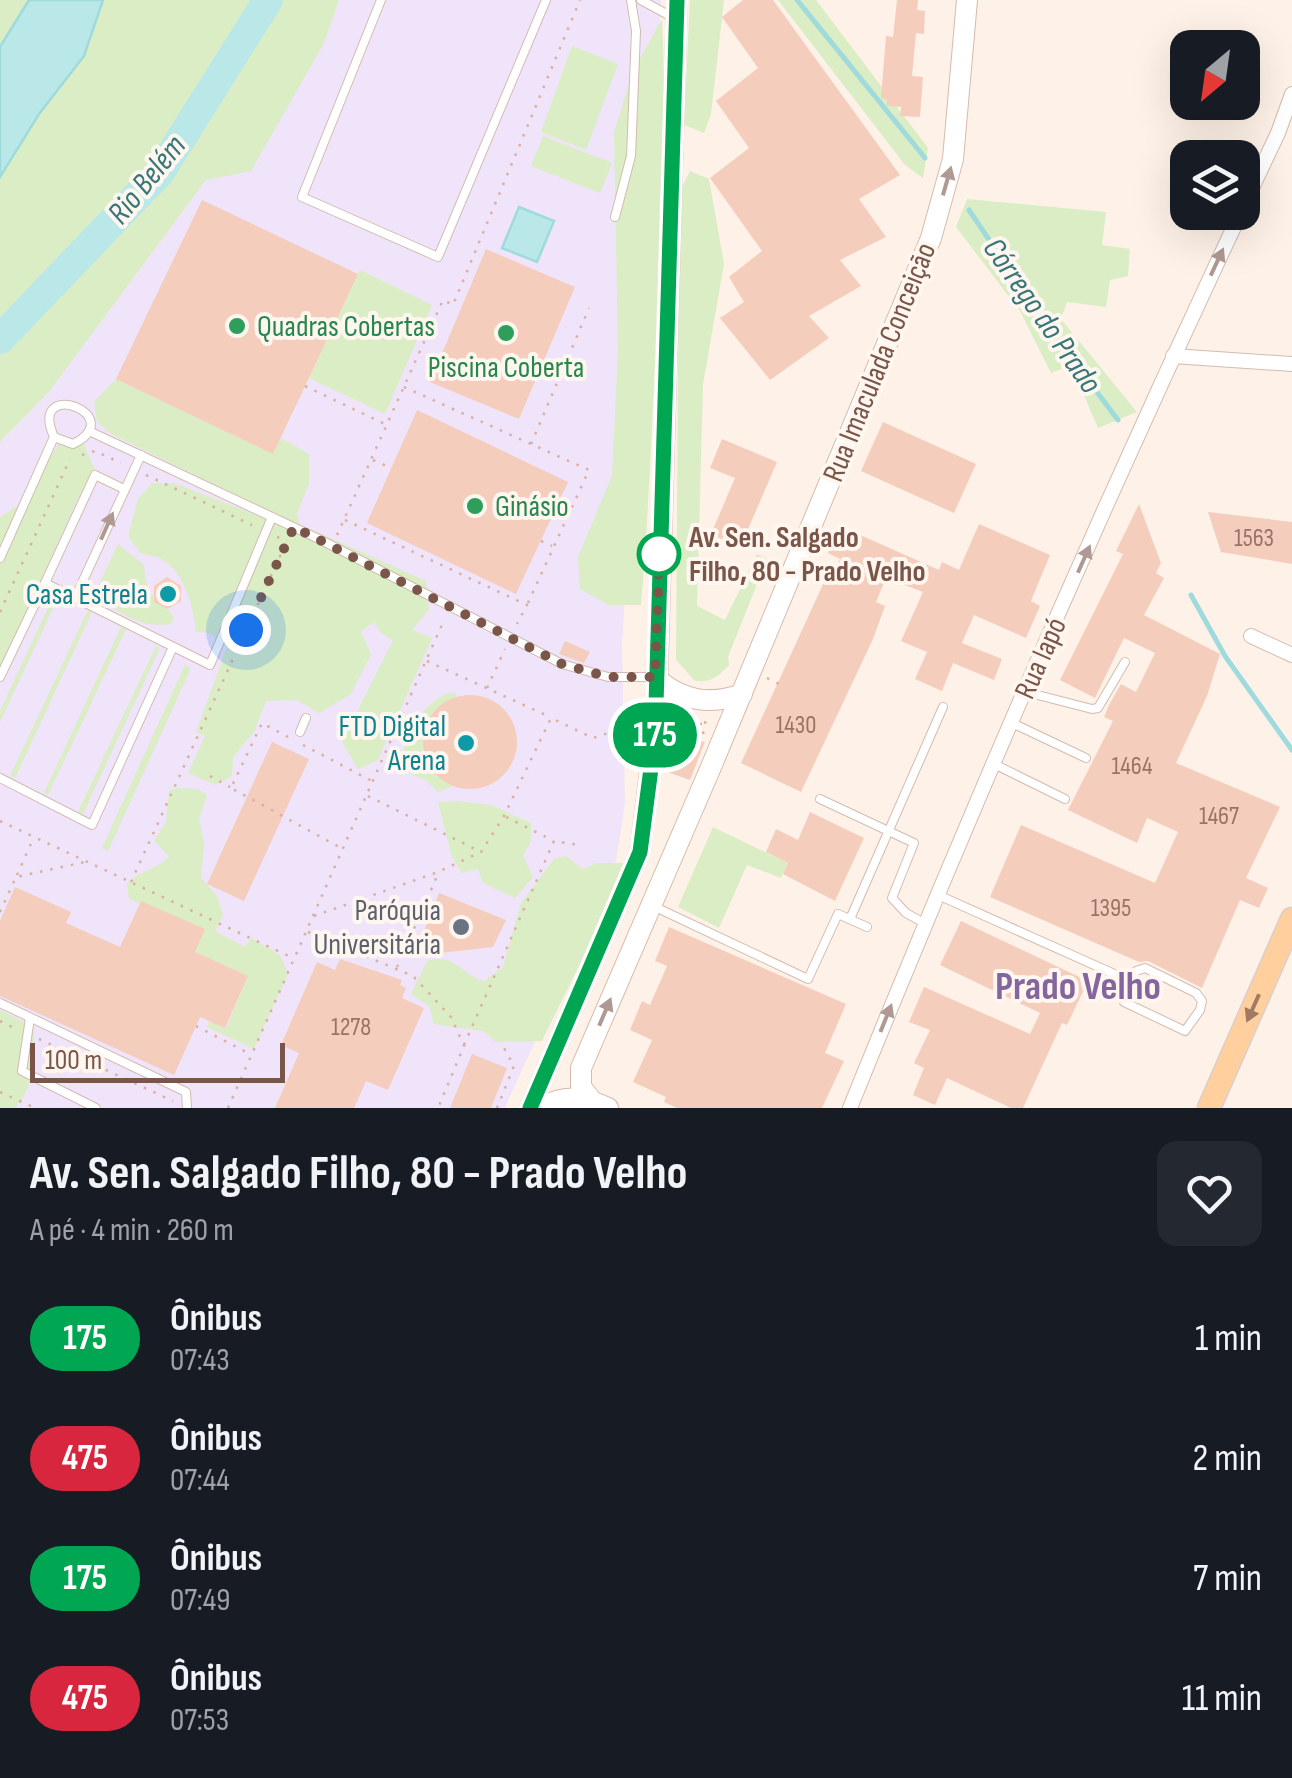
<!DOCTYPE html>
<html lang="pt">
<meta charset="utf-8">
<style>
body{margin:0;font-family:"Sofia Sans Condensed",sans-serif;background:#242831;color:#f1f3f6;height:100vh;display:flex;flex-direction:column;font-size:38px;white-space:nowrap}
*{box-sizing:border-box;margin:0}
p{font-size:32px;color:#9ea1a6}
.icon{flex:none;width:55px;height:55px;fill:none;stroke:currentColor;stroke-width:2;stroke-linecap:round;stroke-linejoin:round}
.map{position:relative;height:1108px;overflow:hidden}
.details{display:flex;flex-direction:column;background:#171b24;flex:1}
.details>*{flex:none}
.badge{padding:0 20px;border-radius:32px;font-size:35px;line-height:65px}
.needle{width:65px;rotate:209deg}
.buttons{position:absolute;left:1170px;top:30px;display:grid;gap:20px}
.buttons a{display:grid;place-items:center;width:90px;height:90px;border-radius:20px;background:#171b24;box-shadow:0 10px 40px #0002;font-size:50px}
.scale{position:absolute;left:30px;bottom:25px;width:255px;box-sizing:border-box;padding-left:10px;border:5px solid #7a5549;border-top:0;font-size:28px;line-height:35px;white-space:nowrap;color:#7a5549;-webkit-text-stroke:8px #fff7ef;paint-order:stroke}
.you{position:absolute;width:50px;height:50px;margin:-25px;border:8px solid #fff;border-radius:50%;background:#1a73e8;box-shadow:0 0 0 15px #1a73e833}
.map>.badge{position:absolute;translate:-50% -50%;box-shadow:0 0 0 5px #fff}
.round{display:grid;place-items:center;flex:none;width:105px;height:105px;border-radius:20px;background:#242831}
.summary{display:flex;align-items:center;justify-content:space-between;height:170px;padding:0 30px}
h1{font-size:48px;font-weight:700;line-height:75px}
ul{padding:0;list-style:none}
li{display:flex;align-items:center;gap:30px;height:120px;padding:0 30px}
li div{flex:1}
li b{display:block;font-size:38px}
li em{font-style:normal}
li .badge{min-width:110px;font-weight:700;text-align:center}
.map>svg:first-child{display:block}
</style>
<div class="map">
<svg width="1292" height="1108" viewBox="0 0 1292 1108">
<rect width="100%" height="100%" fill="#fef2e8"/>
<polygon fill="#efe4fa" points="339,0 661,0 622,645 625,804 616,861 505,1108 0,1108 0,442 49,392 206,180 324,43"/>
<g fill="#daedc4">
<polygon points="0,0 339,0 324,43 251,171 206,180 49,392 0,442"/>
<polygon points="690,0 724,0 711,114 704,133 684,125"/>
<polygon points="778,0 816,0 928,148 923,178 905,165"/>
<path d="M662,19c5,102 -1,203 -5,305 -5,94 -8,187 -16,281h-32l-29,-16 -2,-32 34,-81 6,-127 -4,-216 19,-62z"/>
<polygon points="572,46 618,64 586,150 541,132"/>
<polygon points="543,136 612,163 600,193 531,166"/>
<path d="M690,171l19,8 15,85 -21,120 -6,222 28,14 32,-66 10,5 -39,98 1,8c-11,12 -17,17 -34,16l-19,-21 3,-434 3,-39z"/>
<polygon points="967,199 1106,212 1102,245 1130,249 1128,276 1110,280 1106,307 1067,302 1061,319 1137,412 1098,428 1071,365 1051,373 1020,311 956,227"/>
<polygon points="360,270 432,305 385,414 309,378"/>
<path d="M116,379l157,75 8,-16 28,16v30l-12,30 2,10 127,57 3,29 -17,20 20,8 -54,122 -20,9 -16,-27 51,-102 -12,-7 -7,-11 -13,9 10,24 -20,39 -32,19 -22,-13 -31,1 -12,31 -21,25 -1,19 -16,9 -28,-12 17,-37 -9,-4 31,-85 -17,-14 -14,-1c-2,-23 -11,-59 -33,-72 -5,-4 -17,-5 -23,-7l-12,-17 10,-37 14,-16h22l87,34 -1,-10 -149,-73 -14,-12 -3,-20z"/>
<polygon points="59,444 84,444 95,471 78,498 0,671 0,517 19,505"/>
<path d="M118,544l26,21c3,39 11,27 30,52l-3,7c-30,5 -55,-12 -76,-31z"/>
<polygon points="55,593 59,595 0,722 0,711"/>
<polygon points="88,610 92,612 15,778 10,776"/>
<polygon points="121,627 126,629 48,795 44,793"/>
<polygon points="156,646 160,648 83,814 78,812"/>
<polygon points="185,665 191,668 108,851 102,848"/>
<path d="M455,692l2,4c-44,20 -46,66 -4,90l-15,6 -12,-12 -30,-12c14,-29 23,-70 59,-76z"/>
<path d="M177,788l21,1 9,6 -8,24 5,24 -3,35 16,18 6,19 -8,16 30,16 6,-9 29,17 8,19 -34,75 -47,-22 2,-6 17,7 22,-52 -53,-24 9,-23 -75,-30 -2,-15c13,-14 29,-14 42,-27l-15,-17 12,-17 3,-32z"/>
<polygon points="458,801 491,805 531,823 531,841 523,856 533,877 515,898 483,883 478,869 462,873 452,857 438,802"/>
<polygon points="713,827 788,863 781,878 747,865 719,928 678,907"/>
<path d="M566,856l17,13 14,-6h27l-25,62 -57,116 -46,1 -13,-11 -49,-7 -5,-18 -18,-12 16,-33c28,-9 34,14 57,20l19,-14 18,-64 33,-44z"/>
<path d="M0,1010l33,17c3,28 2,60 -18,81h-15z"/>
</g>
<g fill="#bae8e9" stroke="#9fdadc" stroke-width="2.5">
<polygon points="29,0 103,0 84,56 39,114 0,177 0,47"/>
<polygon points="519,207 554,221 537,262 502,248"/>
</g>
<g fill="none" stroke-linecap="round" stroke-linejoin="round">
<g stroke="#9fdadc" stroke-width="5">
<polyline points="797,0 925,158"/>
<polyline points="969,210 1048,327 1118,420"/>
<polyline points="1191,595 1225,656 1292,750"/>
</g>
<polyline stroke="#bae8e9" stroke-width="30" points="0,339 160,172 268,0"/>
</g>
<g fill="#f5cdbd">
<polygon points="743,0 773,0 900,175 859,199 886,237 840,260 861,286 809,316 829,338 770,380 720,318 744,302 729,277 762,251 710,178 749,148 716,101 758,68 722,17"/>
<polygon points="897,0 918,0 917,10 925,11 924,34 916,33 912,76 923,77 920,117 900,116 901,107 887,106 887,99 881,98 886,36 893,37"/>
<polygon points="202,200 358,274 273,454 116,379"/>
<polygon points="486,249 575,287 519,419 430,382"/>
<polygon points="417,410 568,482 516,594 367,523"/>
<polygon points="883,422 976,464 954,513 861,471"/>
<polygon points="722,439 777,462 740,548 711,534 735,478 710,468"/>
<polygon points="1139,504 1161,563 1156,573 1164,578 1144,615 1220,654 1207,696 1176,763 1280,807 1246,878 1268,888 1259,908 1240,900 1202,988 1148,961 1139,962 990,897 1021,825 1155,883 1178,832 1147,818 1137,843 1068,810 1113,721 1104,717 1109,705 1121,684 1136,692 1155,653 1124,638 1095,698 1060,680 1123,554 1116,551"/>
<polygon points="1208,512 1292,522 1292,564 1221,552"/>
<polygon points="979,524 1050,555 1031,601 1040,606 1026,638 974,615 962,643 1002,659 994,680 953,663 942,691 915,679 927,652 901,641 923,592 886,578 876,602 885,606 873,639 801,792 741,763 825,580 830,582 840,559 828,553 840,526 939,570 942,562 959,570"/>
<polygon points="167,577 181,586 181,601 168,609 154,602 154,586"/>
<polygon points="565,641 590,652 584,663 559,654"/>
<circle cx="470" cy="742" r="47"/>
<polygon points="675,734 705,742 690,780 670,773"/>
<polygon points="272,742 309,759 244,901 207,884"/>
<polygon points="810,812 864,838 835,901 783,874 788,863 766,852 776,829 798,840"/>
<polygon points="15,887 71,912 66,923 120,947 141,901 205,929 195,952 248,976 225,1028 200,1017 174,1075 0,996 0,921"/>
<polygon points="439,893 506,920 493,947 414,956"/>
<polygon points="961,921 1088,981 1067,1025 1062,1023 1023,1108 1011,1108 947,1078 935,1105 913,1095 924,1068 914,1063 930,1030 909,1022 924,987 1030,1034 1040,1013 940,965"/>
<polygon points="669,927 846,1004 825,1053 844,1061 822,1108 677,1108 664,1102 666,1097 633,1082 652,1040 630,1030 642,1001 650,1005 667,966 655,961"/>
<polygon points="340,959 402,980 400,985 406,988 402,998 424,1008 388,1090 366,1081 354,1108 275,1108 299,1053 281,1045 317,962 335,970"/>
<polygon points="472,1054 507,1068 491,1108 450,1108"/>
</g>
<g fill="none" stroke-linecap="round" stroke-linejoin="round">
<defs>
<g id="lane">
<polyline points="381,0 302,197 438,257 546,0"/>
<polyline points="641,0 672,17"/>
<polyline points="615,217 631,156 636,31 631,0"/>
<polyline points="89,431 321,540 562,664 608,677 655,677"/>
<path d="M0,558l54,-121c-27,-61 77,-22 19,7l-19,-7"/>
<polyline points="45,583 95,475 124,489"/>
<polyline points="75,598 141,455"/>
<polyline points="0,677 45,583 210,665 272,517"/>
<polyline points="1026,692 1092,709 1098,708 1125,662"/>
<polyline points="1012,723 1086,758"/>
<polyline points="300,732 306,718"/>
<polyline points="994,764 1065,799"/>
<polyline points="0,778 92,825 173,647"/>
<polyline points="820,799 914,843 892,898 906,913 924,923"/>
<polyline points="938,895 1130,981"/>
<polyline points="653,906 808,979 838,914 867,927"/>
<polyline points="850,919 943,707"/>
<polygon points="1145,968 1196,993 1202,1001 1200,1010 1185,1031 1124,1002 1124,995 1136,971"/>
<polyline points="0,1003 186,1092 187,1108"/>
<polyline points="30,1018 22,1071 96,1108"/>
</g>
<g id="street">
<polyline points="1242,209 1278,133 1292,94"/>
<polyline points="1173,356 1292,364"/>
<polyline points="1251,636 1292,655"/>
<path d="M850,1108c122,-302 252,-601 391,-896"/>
</g>
<g id="secondary">
<path d="M655,677c25,23 55,29 87,17"/>
<polyline points="592,1101 581,1087 581,1068 711,767 931,238 953,159 967,0"/>
<polyline points="530,1108 640,852 656,724 677,0"/>
<path d="M541,1108c23,-14 44,-11 67,0"/>
</g>
<polyline id="primary" points="1209,1108 1292,919"/>
</defs>
<use href="#lane" stroke="#d4bbaf" stroke-width="10"/>
<use href="#street" stroke="#d4bbaf" stroke-width="16"/>
<use href="#secondary" stroke="#d7baab" stroke-width="22"/>
<use href="#primary" stroke="#dacfcc" stroke-width="25"/>
<g stroke="#dbaf9f" stroke-width="2.5" stroke-dasharray="2.5 8" stroke-linecap="butt">
<polyline points="305,386 385,424"/>
<polyline points="404,387 589,470 527,605"/>
<polyline points="531,444 589,308"/>
<polyline points="82,455 95,451 121,463"/>
<polyline points="373,460 391,468"/>
<polyline points="146,475 252,525"/>
<polyline points="345,520 527,605 517,624"/>
<polyline points="337,535 443,300 453,305 580,0"/>
<polyline points="277,537 287,541"/>
<polyline points="541,541 552,546"/>
<polyline points="0,612 70,459"/>
<polyline points="427,661 550,717"/>
<polyline points="767,678 779,684"/>
<polyline points="487,688 505,649"/>
<polyline points="677,734 678,724 705,724"/>
<polyline points="703,734 706,718"/>
<polyline points="288,737 262,723 231,788 343,849"/>
<polyline points="303,745 372,781"/>
<polyline points="210,776 230,787"/>
<polyline points="368,796 481,852"/>
<polyline points="506,817 552,840"/>
<polyline points="0,821 293,958"/>
<polyline points="17,875 34,837"/>
<polyline points="131,882 286,543"/>
<polyline points="0,912 16,877 85,862"/>
<polyline points="314,916 438,872 481,852 504,816 551,718 593,738 636,724"/>
<polyline points="308,932 413,976 451,1017 464,1046 438,1108"/>
<polyline points="397,967 438,874"/>
<polyline points="0,1021 14,1028"/>
<polyline points="196,1026 250,1054"/>
<polyline points="39,1039 173,1101"/>
<polyline points="464,1045 554,841 579,845"/>
<polyline points="0,1092 35,1108"/>
<polyline points="228,1108 444,620"/>
<polyline points="497,1108 514,1066 504,1048"/>
</g>
<use href="#lane" stroke="#fff" stroke-width="8"/>
<use href="#street" stroke="#fff" stroke-width="14"/>
<use href="#secondary" stroke="#fff" stroke-width="20"/>
<use href="#primary" stroke="#ffcf9d" stroke-width="22"/>
</g>
<defs><path id="oneway-solid" d="M-6-.8H1V-3.2L6.5 0L1 3.2V.8H-6Z" transform="scale(2.5)"/></defs>
<g fill="#af9992">
<use href="#oneway-solid" transform="translate(947 181) rotate(-74)"/>
<use href="#oneway-solid" transform="translate(1217 262) rotate(-65)"/>
<use href="#oneway-solid" transform="translate(107 526) rotate(-66)"/>
<use href="#oneway-solid" transform="translate(1084 559) rotate(-66)"/>
<use href="#oneway-solid" transform="translate(605 1012) rotate(-67)"/>
<use href="#oneway-solid" transform="translate(886 1018) rotate(-68)"/>
</g>
<use fill="#a27a62" href="#oneway-solid" transform="translate(1253 1008) rotate(114)"/>
<g fill="none" stroke-linecap="round" stroke-linejoin="round">
<defs>
<polyline id="line" points="530,1108 640,852 655,738 677,0"/>
</defs>
<use href="#line" stroke="#fff" stroke-width="22"/>
<use href="#line" stroke="#00a651" stroke-width="15"/>
<polyline stroke="#7a5549" stroke-width="10" stroke-dasharray="0 18" points="246,630 294,527 562,664 608,677 655,677 660,538 659,554"/>
</g>
<g fill="#2e9e5b" stroke="#fff7ef" stroke-width="4">
<circle cx="237" cy="326" r="10"/>
<circle cx="506" cy="333" r="10"/>
<circle cx="475" cy="506" r="10"/>
</g>
<circle fill="#fff" stroke="#00a651" stroke-width="5" cx="659" cy="554" r="20"/>
<g fill="#0f9aa8" stroke="#fff7ef" stroke-width="4">
<circle cx="168" cy="594" r="10"/>
<circle cx="466" cy="743" r="10"/>
</g>
<circle fill="#6b7280" stroke="#fff7ef" stroke-width="4" cx="461" cy="927" r="10"/>
<g text-anchor="middle" stroke-width="8" stroke-linejoin="round" paint-order="stroke">
<g font-size="25" fill="#997366">
<text x="1254" y="546">1563</text>
<text x="796" y="733">1430</text>
<text x="1132" y="774">1464</text>
<text x="1219" y="824">1467</text>
<text x="1111" y="916">1395</text>
<text x="351" y="1035">1278</text>
</g>
<g font-size="30" fill="#27864d" stroke="#fff7ef" text-anchor="start">
<text x="257" y="336">Quadras Cobertas</text>
<text x="506" y="377" text-anchor="middle">Piscina Coberta</text>
<text x="495" y="516">Ginásio</text>
</g>
<g font-size="30" fill="#7a5549" stroke="#fff7ef">
<text transform="translate(879 362) rotate(-68)" y="10">Rua Imaculada Conceição</text>
<text transform="translate(1040 658) rotate(-66)" y="10">Rua Iapó</text>
</g>
<g font-size="30" font-weight="bold" fill="#7a5549" stroke="#fff7ef" text-anchor="start">
<text x="689" y="547">Av. Sen. Salgado<tspan x="689" dy="34">Filho, 80 - Prado Velho</tspan></text>
</g>
<g font-size="30" fill="#0d838f" stroke="#fff7ef" text-anchor="end">
<text x="148" y="604">Casa Estrela</text>
<text x="446" y="736">FTD Digital<tspan x="446" dy="34">Arena</tspan></text>
</g>
<g font-size="30" fill="#5b616d" stroke="#fff7ef" text-anchor="end">
<text x="441" y="920">Paróquia<tspan x="441" dy="34">Universitária</tspan></text>
</g>
<g font-size="32" font-style="italic" fill="#387679" stroke="#fff7ef">
<text transform="translate(146 179) rotate(-51)" y="11">Rio Belém</text>
<text transform="translate(1043 315) rotate(55)" y="11">Córrego do Prado</text>
</g>
<g font-size="40" font-weight="bold" fill="#84659d" stroke="#fff7ef">
<text x="1078" y="999">Prado Velho</text>
</g>
</g>
</svg>
<div class="buttons">
<a><svg class="needle" viewBox="-14 -14 28 28"><path d="M0-13l5 13h-10z" fill="#e53935"/><path d="M0 13l5-13h-10z" fill="#9ea1a6"/></svg></a>
<a><svg class="icon" aria-label="layers" viewBox="0 0 24 24"><path d="M12 4l9 5-9 5-9-5zM3 14l9 5 9-5"/></svg></a>
</div>
<div class="scale">100 m</div>
<div class="you" style="left:246px;top:630px"></div>
<b class="badge" style="left:655px;top:735px;background:#00a651;color:#fff">175</b>
</div>
<section class="details">
<div class="summary"><div><h1>Av. Sen. Salgado Filho, 80 - Prado Velho</h1><p>A pé · 4 min · 260 m</p></div><a class="round"><svg class="icon" aria-label="heart" viewBox="0 0 24 24"><path d="M12 20l-8-8c-3-5 5-10 8-4 3-6 11-1 8 4z"/></svg></a></div>
<ul>
<li><span class="badge" style="background:#00a651;color:#fff">175</span><div><b>Ônibus</b><p>07:43</p></div><em>1 min</em></li>
<li><span class="badge" style="background:#d7263d;color:#fff">475</span><div><b>Ônibus</b><p>07:44</p></div><em>2 min</em></li>
<li><span class="badge" style="background:#00a651;color:#fff">175</span><div><b>Ônibus</b><p>07:49</p></div><em>7 min</em></li>
<li><span class="badge" style="background:#d7263d;color:#fff">475</span><div><b>Ônibus</b><p>07:53</p></div><em>11 min</em></li>
</ul>
</section>
